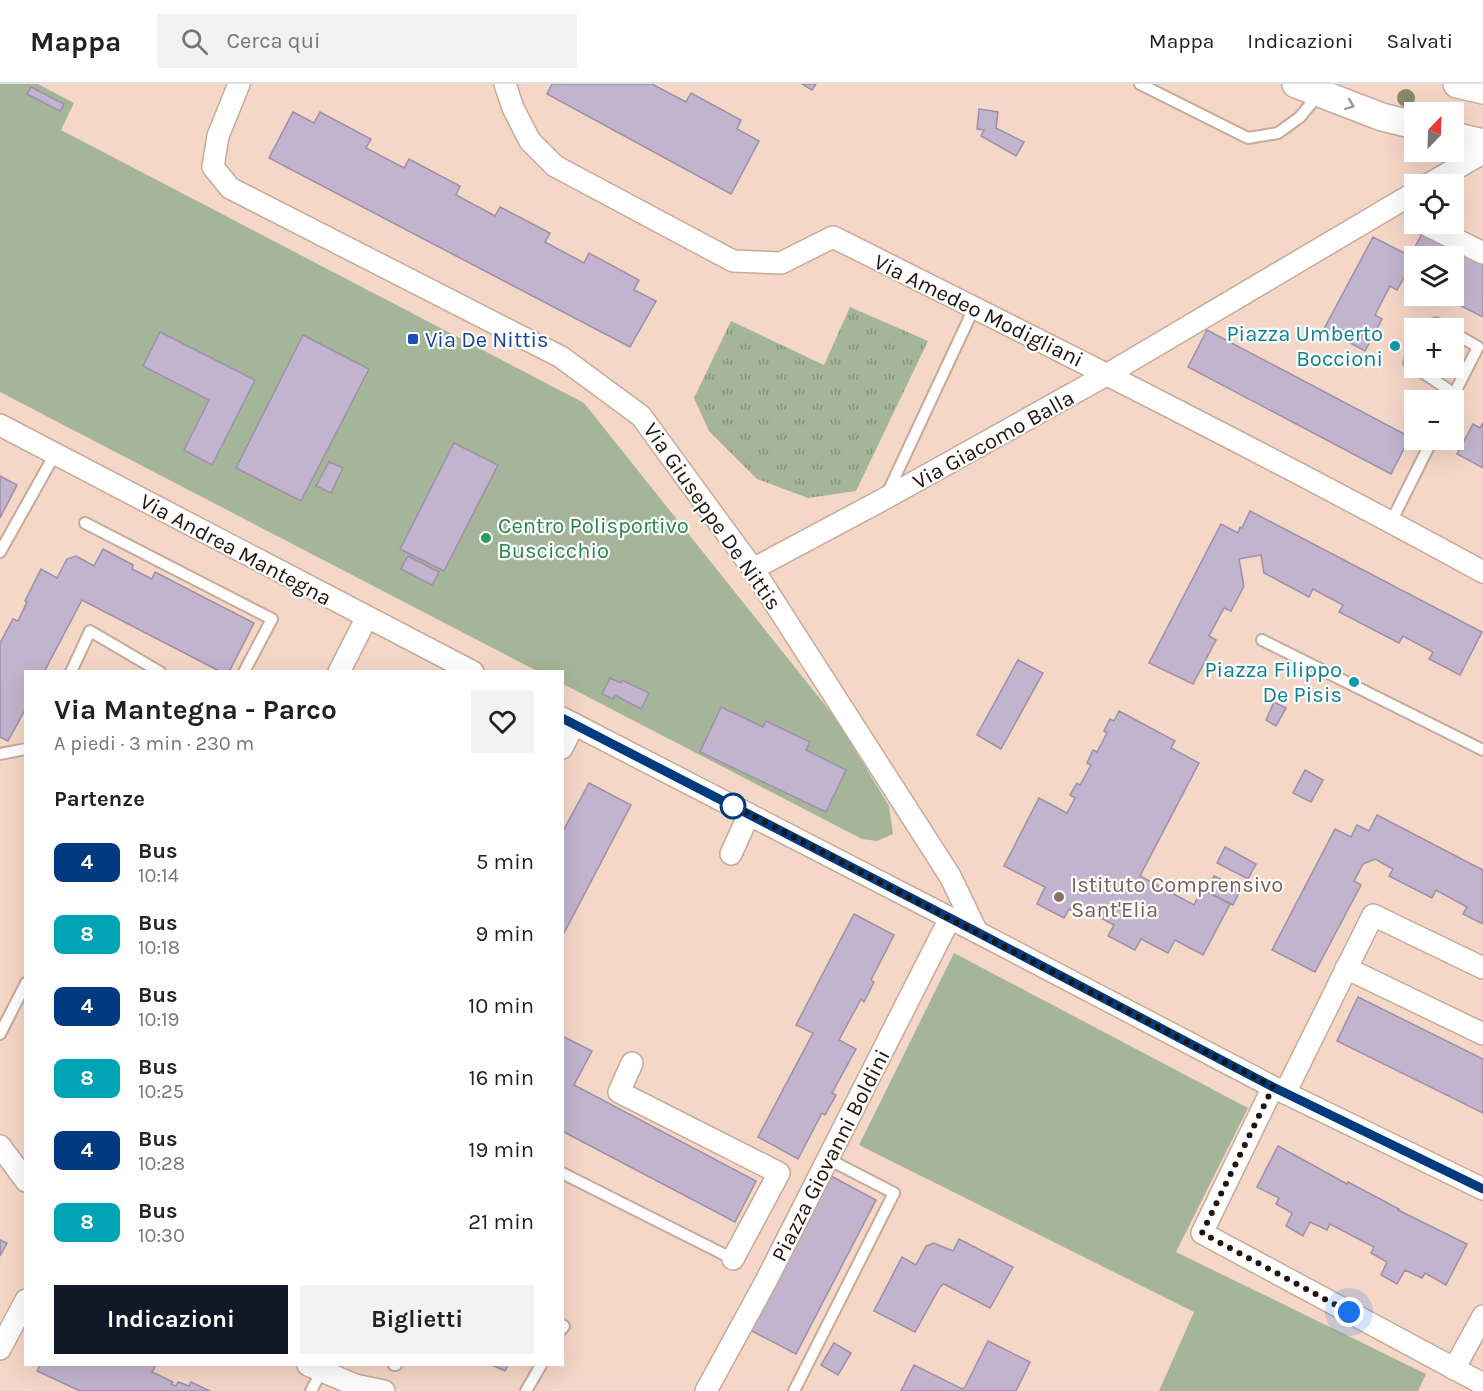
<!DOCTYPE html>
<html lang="it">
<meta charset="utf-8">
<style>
body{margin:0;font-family:Karla,sans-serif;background:#f2f2f2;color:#222;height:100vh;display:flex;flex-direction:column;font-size:22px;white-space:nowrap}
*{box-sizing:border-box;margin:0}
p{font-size:20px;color:#767676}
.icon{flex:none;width:33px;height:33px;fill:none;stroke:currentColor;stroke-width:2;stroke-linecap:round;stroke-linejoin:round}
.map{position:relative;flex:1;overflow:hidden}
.panel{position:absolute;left:24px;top:586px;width:540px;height:696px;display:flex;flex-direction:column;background:#fff;border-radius:0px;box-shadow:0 6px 24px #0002}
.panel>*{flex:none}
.badge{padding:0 12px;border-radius:9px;font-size:21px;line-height:39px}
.needle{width:39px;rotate:23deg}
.tools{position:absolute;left:1404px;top:18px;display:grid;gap:12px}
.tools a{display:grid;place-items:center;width:60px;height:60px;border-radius:0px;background:#fff;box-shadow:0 6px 24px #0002;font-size:30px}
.you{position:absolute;width:30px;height:30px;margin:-15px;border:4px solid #fff;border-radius:50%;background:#1a73e8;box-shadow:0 0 0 9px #1a73e833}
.map>.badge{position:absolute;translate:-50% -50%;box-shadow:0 0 0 3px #fff}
h2{padding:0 30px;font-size:22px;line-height:54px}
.round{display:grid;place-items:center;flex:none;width:63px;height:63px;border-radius:0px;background:#f2f2f2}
.overview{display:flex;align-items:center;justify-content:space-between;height:102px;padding:0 30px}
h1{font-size:28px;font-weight:700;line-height:45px}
.cta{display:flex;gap:12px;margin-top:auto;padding:12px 30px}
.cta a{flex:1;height:69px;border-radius:0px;background:#111827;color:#fff;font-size:24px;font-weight:700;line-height:69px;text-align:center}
.cta a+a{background:#f2f2f2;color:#222}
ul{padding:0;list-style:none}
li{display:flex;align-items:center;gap:18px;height:72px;padding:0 30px}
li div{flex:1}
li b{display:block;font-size:22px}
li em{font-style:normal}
li .badge{min-width:66px;font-weight:700;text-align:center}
header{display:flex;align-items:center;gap:36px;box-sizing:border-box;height:84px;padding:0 30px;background:#fff;border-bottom:2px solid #e0e0e0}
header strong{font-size:28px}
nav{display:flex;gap:33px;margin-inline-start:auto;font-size:21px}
.search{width:420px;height:54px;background:#f2f2f2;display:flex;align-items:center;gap:15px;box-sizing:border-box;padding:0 21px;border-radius:0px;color:#767676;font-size:22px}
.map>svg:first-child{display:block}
</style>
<header>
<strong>Mappa</strong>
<div class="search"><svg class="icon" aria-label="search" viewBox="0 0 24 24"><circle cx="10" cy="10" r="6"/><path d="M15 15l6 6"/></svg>Cerca qui</div>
<nav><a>Mappa</a><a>Indicazioni</a><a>Salvati</a></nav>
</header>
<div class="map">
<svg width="1483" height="1307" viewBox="0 0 1483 1307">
<defs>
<pattern id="grass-tufts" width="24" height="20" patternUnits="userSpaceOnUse" patternTransform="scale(1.5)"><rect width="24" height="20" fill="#a4b599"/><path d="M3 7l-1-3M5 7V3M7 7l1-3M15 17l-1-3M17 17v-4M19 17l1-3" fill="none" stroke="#85927b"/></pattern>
</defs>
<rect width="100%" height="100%" fill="#f5d7c7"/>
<polygon fill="url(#grass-tufts)" points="850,223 928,257 856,407 808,414 757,395 709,347 694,314 731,237 824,281"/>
<g fill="#a4b599">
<polygon points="0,0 38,0 74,19 61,46 584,319 837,636 889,722 893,750 877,757 862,755 563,600 562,588 539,588 0,308"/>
<polygon points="954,869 1248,1024 1176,1168 1426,1290 1418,1307 1159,1307 1194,1228 859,1061"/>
</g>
<g fill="#c2b4ce" stroke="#9d8fa8" stroke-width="1.5">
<polygon points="552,0 652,0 686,18 691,9 741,36 737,45 759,57 731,110 547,10"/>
<polygon points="802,0 816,0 812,6"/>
<polygon points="31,3 64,20 60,27 27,10"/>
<polygon points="979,25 998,28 996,44 1024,58 1016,72 981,52 984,46 977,45"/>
<polygon points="293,28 314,39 320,28 371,55 366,64 404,84 409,75 460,102 456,111 495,132 500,123 550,149 545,158 584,179 589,169 639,196 634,206 656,217 630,263 269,74"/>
<polygon points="1423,148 1483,179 1483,233 1459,221 1463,213 1454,208 1454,172 1414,172 1414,197 1405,192 1397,206 1390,202 1375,231 1382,235 1365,267 1324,245 1373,153 1410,172"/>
<polygon points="1207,246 1410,353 1391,390 1188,283"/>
<polygon points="160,248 255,296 212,381 184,366 209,316 143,282"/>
<polygon points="303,251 369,285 301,417 236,384"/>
<polygon points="1483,339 1483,384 1457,370 1473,340 1480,344"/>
<polygon points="454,359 498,381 444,487 400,465"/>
<polygon points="329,378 343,384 331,409 316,402"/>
<polygon points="0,392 17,401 0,434"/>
<polygon points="1250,427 1482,548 1460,591 1429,575 1433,568 1403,552 1399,559 1339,528 1343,521 1313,505 1309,513 1264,489 1261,471 1239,475 1244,502 1231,527 1224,524 1209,552 1216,556 1193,600 1149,579 1221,440 1238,449 1240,443 1242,444"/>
<polygon points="103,465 133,481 132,485 152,495 155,488 254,539 229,588 221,588 82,516 44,588 26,588 26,624 8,657 0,653 0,559 13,535 18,537 27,518 25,517 41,485 57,494 67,475 76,472 94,482"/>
<polygon points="408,472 439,488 432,501 401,485"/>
<polygon points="1018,576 1043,589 1001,665 977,651"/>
<polygon points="610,594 621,599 622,596 649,609 641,625 615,611 613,615 602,610"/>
<polygon points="1274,618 1286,624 1276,642 1266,636"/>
<polygon points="721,623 763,643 766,637 810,658 806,666 846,686 826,728 700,668"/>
<polygon points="1119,627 1175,657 1171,664 1199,679 1140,792 1194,821 1202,805 1230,820 1203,871 1175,856 1168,869 1141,855 1135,866 1108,852 1114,841 1086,826 1083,832 1069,825 1064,834 1037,820 1045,803 1004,782 1039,714 1067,729 1075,714 1070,711 1077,699 1080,701 1091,681 1087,679 1093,666 1097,668 1107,649 1104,647 1110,635 1114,637"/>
<polygon points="1305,686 1323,696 1311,718 1293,709"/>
<polygon points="589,699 631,721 562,853 562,749"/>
<polygon points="1377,731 1483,786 1483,840 1463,830 1467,823 1436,806 1432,814 1389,792 1393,785 1375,775 1363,780 1354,797 1361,801 1315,888 1272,866 1335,745 1351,753 1357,741 1369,747"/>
<polygon points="1225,763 1256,780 1248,795 1217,779"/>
<polygon points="1214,792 1241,805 1233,821 1206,807"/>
<polygon points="854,830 894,851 871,896 874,898 864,918 861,915 839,956 856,965 832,1009 836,1011 825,1031 822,1029 798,1075 758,1053 813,949 796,941"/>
<polygon points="1358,913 1483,975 1483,1029 1337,957"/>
<polygon points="562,952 592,967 574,1001 756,1097 735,1138 562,1047"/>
<polygon points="1278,1062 1347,1100 1348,1098 1399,1125 1398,1126 1467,1160 1446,1201 1425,1189 1422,1194 1405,1186 1397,1200 1381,1191 1387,1178 1371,1169 1374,1163 1330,1140 1327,1146 1310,1138 1303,1152 1286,1142 1292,1129 1276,1120 1279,1114 1257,1103"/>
<polygon points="831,1092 876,1116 796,1270 750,1246"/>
<polygon points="959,1155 1013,1183 990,1224 944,1200 940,1203 915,1248 874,1227 902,1173 916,1181 926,1162 934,1159 953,1167"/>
<polygon points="0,1156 7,1159 0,1172"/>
<polygon points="988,1257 1030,1278 1016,1307 901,1307 914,1281 962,1305 965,1303"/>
<polygon points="834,1259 851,1269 838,1291 821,1281"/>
<polygon points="40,1281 152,1281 155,1283 152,1288 173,1298 171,1300 176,1302 178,1298 189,1302 191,1298 210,1307 80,1307 37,1287"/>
<polygon points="492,1281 508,1281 505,1287"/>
</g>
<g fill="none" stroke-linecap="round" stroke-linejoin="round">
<defs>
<g id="service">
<polyline points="1140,0 1248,54 1278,49 1300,33 1318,11"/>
<polyline points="1430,244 1436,239 1445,244"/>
<polyline points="1414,265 1409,278 1414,282"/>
<polyline points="1416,284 1455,310"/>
<polyline points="1451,316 1478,263 1454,249"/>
<polyline points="887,410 974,224"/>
<polyline points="1391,438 1432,356"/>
<polyline points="85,439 272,535 244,588"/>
<polyline points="0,468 55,370"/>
<polyline points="1262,556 1483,666"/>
<polyline points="71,588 90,547 160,588"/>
<polyline points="0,670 26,665"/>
<polyline points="0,950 26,899"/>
<polyline points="562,1089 733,1175"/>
<polyline points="562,1241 564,1242 562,1245"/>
<polyline points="394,1281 396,1281"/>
<polyline points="311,1307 321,1288"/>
<polyline points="526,1307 541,1281"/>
<polyline points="794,1307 894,1109 828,1075"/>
</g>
<g id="minor">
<polyline points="239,0 218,52 213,83 230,104 561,273 641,332 753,485 950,792 977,848"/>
<path d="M505,0l8,24 17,33 25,25 178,95 48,2 52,-26c218,109 436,218 650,335"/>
<polyline points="1429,100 1483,69"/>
<polyline points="1425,140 1483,169"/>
<polyline points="0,341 473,588"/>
<polyline points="753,485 884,415 1108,290 1414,109"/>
<polyline points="339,588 367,533"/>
<polyline points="562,634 977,848 1273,1003 1483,1105"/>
<polyline points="562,664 574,640"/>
<polyline points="731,770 749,730"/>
<polyline points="1346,884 1483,950"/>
<polyline points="632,979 619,1008 779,1089 733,1175"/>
<polyline points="1273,1003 1202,1149 1483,1300"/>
<polyline points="1285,1009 1373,831 1483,884"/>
<polyline points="0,1062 26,1097"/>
<polyline points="0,1265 26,1216"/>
<polyline points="308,1281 355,1301 384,1307"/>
<polyline points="1454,1285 1483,1232"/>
<polyline points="706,1307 766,1197 950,834"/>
</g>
<g id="tertiary">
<polyline points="1296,0 1382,33 1414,41"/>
<polyline points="1457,0 1483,6"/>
<polyline points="1454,52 1483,59"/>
</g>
</defs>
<use href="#service" stroke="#c6aa9a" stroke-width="14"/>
<use href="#minor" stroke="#c6aa9a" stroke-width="24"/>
<use href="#tertiary" stroke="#c6aa9a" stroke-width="30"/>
<use href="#service" stroke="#fff" stroke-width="10"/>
<use href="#minor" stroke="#fff" stroke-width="21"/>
<use href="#tertiary" stroke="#fff" stroke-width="27"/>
</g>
<circle fill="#888a67" cx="1406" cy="14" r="9"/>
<defs><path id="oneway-chevron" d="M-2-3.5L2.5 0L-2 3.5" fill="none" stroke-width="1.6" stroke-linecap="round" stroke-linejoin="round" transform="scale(1.5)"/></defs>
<use stroke="#9b9693" href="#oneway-chevron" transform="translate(1350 21) rotate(21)"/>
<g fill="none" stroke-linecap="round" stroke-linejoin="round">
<defs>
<polyline id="line" points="562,634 977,848 1273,1003 1483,1105"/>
</defs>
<use href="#line" stroke="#fff" stroke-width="14"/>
<use href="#line" stroke="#003b80" stroke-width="9"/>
<polyline stroke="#201610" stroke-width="6" stroke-dasharray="0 10.8" points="733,722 730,720 1273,1003 1202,1149 1349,1228"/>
</g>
<rect fill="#1a4fb4" stroke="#fff" stroke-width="2" x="407" y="249" width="12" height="12" rx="3"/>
<g fill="#0f9aa8" stroke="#fff" stroke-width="2">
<circle cx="1395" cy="262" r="6"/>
<circle cx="1354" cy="598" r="6"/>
</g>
<circle fill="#2e9e5b" stroke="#fff" stroke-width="2" cx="486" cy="454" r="6"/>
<circle fill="#fff" stroke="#003b80" stroke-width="3" cx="733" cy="722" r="12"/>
<circle fill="#8d6e63" stroke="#fff" stroke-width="2" cx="1059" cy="813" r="6"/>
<g text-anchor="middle" stroke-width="4.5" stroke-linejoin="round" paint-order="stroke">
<g font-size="22" fill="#201610" stroke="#fff">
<text transform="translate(979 226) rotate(26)" y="8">Via Amedeo Modigliani</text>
<text transform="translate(993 355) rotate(-29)" y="8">Via Giacomo Balla</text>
<text transform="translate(713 432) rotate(55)" y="8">Via Giuseppe De Nittis</text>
<text transform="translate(236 465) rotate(28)" y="8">Via Andrea Mantegna</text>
<text transform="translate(830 1071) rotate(-63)" y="8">Piazza Giovanni Boldini</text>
</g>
<g font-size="22" fill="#0d838f" stroke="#fff" text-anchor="end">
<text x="1383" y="257">Piazza Umberto<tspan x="1383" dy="25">Boccioni</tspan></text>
<text x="1342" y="593">Piazza Filippo<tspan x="1342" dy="25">De Pisis</tspan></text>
</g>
<g font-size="22" fill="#164399" stroke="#fff" text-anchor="start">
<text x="425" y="263">Via De Nittis</text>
</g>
<g font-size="22" fill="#27864d" stroke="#fff" text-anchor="start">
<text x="498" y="449">Centro Polisportivo<tspan x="498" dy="25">Buscicchio</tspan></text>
</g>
<g font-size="22" fill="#785e54" stroke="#fff" text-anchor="start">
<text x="1071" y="808">Istituto Comprensivo<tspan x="1071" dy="25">Sant'Elia</tspan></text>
</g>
</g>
</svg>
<div class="tools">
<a><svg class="needle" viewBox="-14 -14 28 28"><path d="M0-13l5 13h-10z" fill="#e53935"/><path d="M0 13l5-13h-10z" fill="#767676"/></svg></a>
<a><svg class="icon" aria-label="locate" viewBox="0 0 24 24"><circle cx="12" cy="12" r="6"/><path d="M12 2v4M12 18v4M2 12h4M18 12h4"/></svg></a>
<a><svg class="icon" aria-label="layers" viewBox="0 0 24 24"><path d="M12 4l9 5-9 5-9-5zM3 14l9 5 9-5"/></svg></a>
<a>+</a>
<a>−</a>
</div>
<div class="you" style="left:1349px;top:1228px"></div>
<section class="panel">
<div class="overview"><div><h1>Via Mantegna - Parco</h1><p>A piedi · 3 min · 230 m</p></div><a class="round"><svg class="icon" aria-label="heart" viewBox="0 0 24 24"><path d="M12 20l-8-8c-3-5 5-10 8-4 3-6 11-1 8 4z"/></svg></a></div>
<h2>Partenze</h2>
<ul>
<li><span class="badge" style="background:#003b80;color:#fff">4</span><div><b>Bus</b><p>10:14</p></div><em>5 min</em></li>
<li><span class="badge" style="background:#00a3b4;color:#fff">8</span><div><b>Bus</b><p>10:18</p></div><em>9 min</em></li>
<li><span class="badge" style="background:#003b80;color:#fff">4</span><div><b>Bus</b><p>10:19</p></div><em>10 min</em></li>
<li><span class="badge" style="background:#00a3b4;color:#fff">8</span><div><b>Bus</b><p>10:25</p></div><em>16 min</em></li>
<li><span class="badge" style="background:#003b80;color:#fff">4</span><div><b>Bus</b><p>10:28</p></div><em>19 min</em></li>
<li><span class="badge" style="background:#00a3b4;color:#fff">8</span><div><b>Bus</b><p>10:30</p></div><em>21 min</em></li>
</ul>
<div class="cta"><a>Indicazioni</a><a>Biglietti</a></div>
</section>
</div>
